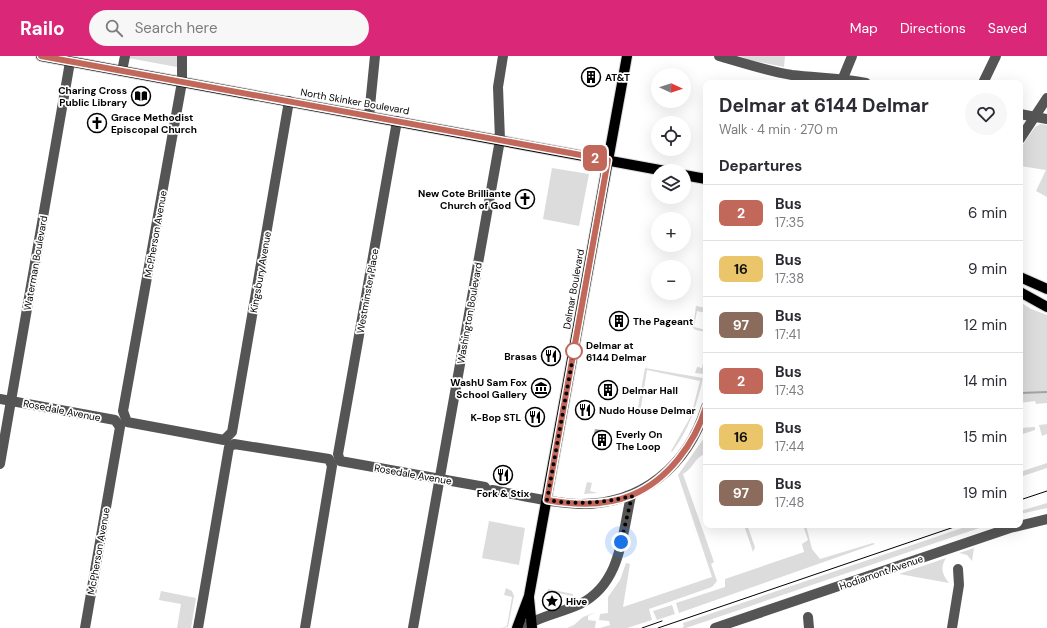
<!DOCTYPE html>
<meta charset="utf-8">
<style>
body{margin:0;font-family:"DM Sans",sans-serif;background:#f7f7f7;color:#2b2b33;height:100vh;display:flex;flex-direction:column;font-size:15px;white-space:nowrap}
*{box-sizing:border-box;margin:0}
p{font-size:13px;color:#7c7c81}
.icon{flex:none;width:22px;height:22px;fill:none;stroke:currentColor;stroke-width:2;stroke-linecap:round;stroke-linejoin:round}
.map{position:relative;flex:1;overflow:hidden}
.sheet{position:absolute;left:703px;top:24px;width:320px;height:448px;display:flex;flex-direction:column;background:#fff;border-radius:8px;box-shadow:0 4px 16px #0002}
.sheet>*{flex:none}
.badge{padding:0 8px;border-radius:6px;font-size:14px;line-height:26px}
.needle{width:26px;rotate:93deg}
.tools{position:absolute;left:651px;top:12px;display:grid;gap:8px}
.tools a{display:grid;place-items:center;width:40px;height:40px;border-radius:50%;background:#fff;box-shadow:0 4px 16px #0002;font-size:20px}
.you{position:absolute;width:20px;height:20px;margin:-10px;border:3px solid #fff;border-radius:50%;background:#1a73e8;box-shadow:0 0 0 6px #1a73e833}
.map>.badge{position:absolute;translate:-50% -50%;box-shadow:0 0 0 2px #fff}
h2{padding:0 16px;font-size:15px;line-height:36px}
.round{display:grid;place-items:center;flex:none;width:42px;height:42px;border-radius:21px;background:#f7f7f7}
.head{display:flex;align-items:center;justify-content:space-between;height:68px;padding:0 16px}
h1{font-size:19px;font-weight:700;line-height:30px}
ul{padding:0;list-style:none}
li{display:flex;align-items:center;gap:12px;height:56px;padding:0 16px;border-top:1px solid #e1e1e2}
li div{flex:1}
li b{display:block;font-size:15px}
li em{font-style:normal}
li .badge{min-width:44px;font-weight:700;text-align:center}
header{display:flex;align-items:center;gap:24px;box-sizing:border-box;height:56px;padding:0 20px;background:#db2777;color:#fff}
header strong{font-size:19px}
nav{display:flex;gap:22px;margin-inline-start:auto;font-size:14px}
.search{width:280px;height:36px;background:#f7f7f7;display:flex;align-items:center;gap:10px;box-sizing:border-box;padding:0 14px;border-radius:22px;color:#7c7c81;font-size:15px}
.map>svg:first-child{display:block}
</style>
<header>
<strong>Railo</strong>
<div class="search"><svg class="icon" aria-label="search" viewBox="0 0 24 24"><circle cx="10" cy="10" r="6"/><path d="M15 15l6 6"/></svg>Search here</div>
<nav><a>Map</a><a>Directions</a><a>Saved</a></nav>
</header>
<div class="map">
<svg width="1047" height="572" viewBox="0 0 1047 572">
<rect width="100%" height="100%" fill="#fff"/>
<g fill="#dcdcdc">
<polygon points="129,0 177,0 177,11 128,2"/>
<polygon points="740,0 785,0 784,11 749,4"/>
<polygon points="1040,68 1047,69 1047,141 1036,135 1046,114 1020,110 1020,93 1035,71"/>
<polygon points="552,112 589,118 579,170 543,163"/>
<polygon points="1020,246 1031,253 1047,259 1047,347 1036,348 1035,345 1020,347"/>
<polygon points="696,250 706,252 706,257 697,255 694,271 706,274 706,276 696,274 693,272"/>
<polygon points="706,293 704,318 695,317 697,311 702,312"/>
<path d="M645,312l58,10c-6,27 -14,52 -31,74l-1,-1 20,-35 9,-35 -53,-11 -7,43h-3z"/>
<polygon points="1047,368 1047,378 1042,380 1039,369"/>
<polygon points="1035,371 1035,374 1020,379 1020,372"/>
<path d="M706,379v18c-12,5 -13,16 -23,21l31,88 -3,2 6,17 -5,6 -63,22 3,11 -25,8h-27l10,-3 -1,-4 -10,-1 1,-6 8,-1v-16l12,-17 6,-17 4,1 -7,43 89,-30 -34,-102z"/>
<polygon points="1047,407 1047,412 1020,421 1020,416"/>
<polygon points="587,426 592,427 590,435 598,437 584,438"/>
<polygon points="1047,447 1047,452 1020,458 1020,455"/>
<polygon points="489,465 525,472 519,509 482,502"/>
<polygon points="744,469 747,469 755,491 753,496"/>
<polygon points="803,469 806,469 812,493 820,503 873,487 875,488 679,557 676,547 725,531 725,523 804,496 802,488 808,484"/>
<polygon points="971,469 988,469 686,572 681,572 684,571 683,567"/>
<polygon points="974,492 972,505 967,499 959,497"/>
<path d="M946,502c-6,10 -4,16 3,25l-50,-9z"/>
<polygon points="506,532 512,535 514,540 508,571 501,572 507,570 512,541 504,539"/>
<polygon points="548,533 573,538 573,540 558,537 557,540 547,538"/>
<polygon points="161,535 196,542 191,572 177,572 181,548 159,544"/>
<polygon points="672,549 675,558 657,564 653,555"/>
<polygon points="596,556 588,560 588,564 596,565 595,572 567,572 574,569 583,561"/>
</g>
<polygon fill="#a3a3a3" points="595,373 601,374 598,387 592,386"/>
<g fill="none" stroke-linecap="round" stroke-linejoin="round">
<polyline stroke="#a3a3a3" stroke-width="2" points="1020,337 1047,336"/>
<defs>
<g id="major">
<polyline points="41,0 665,115"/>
<polyline points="684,119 706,123"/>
<polyline points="1020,221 1047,233"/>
<polyline points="1020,236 1047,251"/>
<polyline points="529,542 532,572"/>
<polyline points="517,572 529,540 627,0"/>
</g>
</defs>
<use href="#major" stroke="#dbdbdb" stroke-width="12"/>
<g stroke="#555" stroke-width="10">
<polyline points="182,0 182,26 123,355 127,366 224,384 232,376 289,45"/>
<path d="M719,0c24,7 48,15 73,19 25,3 49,3 74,8"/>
<polyline points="122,15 125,0"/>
<polyline points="843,22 852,0"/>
<polyline points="983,27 996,0"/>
<polyline points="1020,58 1047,63"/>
<polyline points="369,60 375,0"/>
<polyline points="397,65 338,398 340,405 485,431"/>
<polyline points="1020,83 1047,42"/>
<polyline points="0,343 115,364 120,371 85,572"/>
<polyline points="0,408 70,6"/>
<path d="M492,434c28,5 57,13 87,14 62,1 109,-38 127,-97"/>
<polyline points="808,561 809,572"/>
<polyline points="198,572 229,391 234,388 329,403 332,410 305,572"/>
<polyline points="413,572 500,84 498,31 503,0"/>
<path d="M521,572c18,-12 40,-15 59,-24 41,-20 42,-69 51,-108"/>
<polyline points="715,572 1010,472 1047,463"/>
<polyline points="952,572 959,529 958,513"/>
</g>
<use href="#major" stroke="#000" stroke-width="10"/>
<g stroke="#000" stroke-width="1">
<polyline points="570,330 622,45"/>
<polyline points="1020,444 1047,435"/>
<path d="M522,572l42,-232c15,-114 41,-227 61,-340"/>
<polyline points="642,572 662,565"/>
<polyline points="658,572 960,469"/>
</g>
</g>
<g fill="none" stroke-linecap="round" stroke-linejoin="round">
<defs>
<path id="line" d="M41,0l567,104 -61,340c27,5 59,6 85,-5 36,-15 63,-52 74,-88"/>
</defs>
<use href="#line" stroke="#fff" stroke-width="9"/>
<use href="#line" stroke="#c2685b" stroke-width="6"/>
<path stroke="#000" stroke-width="4" stroke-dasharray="0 7.2" d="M574,295l-27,149c30,5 56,3 85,-4l-11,46"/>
</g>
<defs>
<symbol id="building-ring" viewBox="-11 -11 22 22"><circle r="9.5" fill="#fff" stroke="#000" stroke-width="1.5"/><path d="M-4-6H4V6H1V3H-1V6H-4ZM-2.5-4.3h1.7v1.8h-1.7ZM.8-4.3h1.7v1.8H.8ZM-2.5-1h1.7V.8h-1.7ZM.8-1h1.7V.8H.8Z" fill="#000"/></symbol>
<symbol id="library-ring" viewBox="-11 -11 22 22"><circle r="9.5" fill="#fff" stroke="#000" stroke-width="1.5"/><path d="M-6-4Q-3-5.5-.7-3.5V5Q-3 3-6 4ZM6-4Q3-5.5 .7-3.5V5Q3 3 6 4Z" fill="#000"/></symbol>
<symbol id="church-ring" viewBox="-11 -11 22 22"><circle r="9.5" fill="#fff" stroke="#000" stroke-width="1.5"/><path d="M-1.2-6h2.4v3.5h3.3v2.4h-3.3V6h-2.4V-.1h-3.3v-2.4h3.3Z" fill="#000"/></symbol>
<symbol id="restaurant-ring" viewBox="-11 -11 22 22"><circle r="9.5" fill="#fff" stroke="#000" stroke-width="1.5"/><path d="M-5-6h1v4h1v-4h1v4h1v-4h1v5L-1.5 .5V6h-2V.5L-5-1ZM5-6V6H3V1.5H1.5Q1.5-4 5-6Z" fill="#000"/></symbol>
<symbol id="museum-ring" viewBox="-11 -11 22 22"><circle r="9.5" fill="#fff" stroke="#000" stroke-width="1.5"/><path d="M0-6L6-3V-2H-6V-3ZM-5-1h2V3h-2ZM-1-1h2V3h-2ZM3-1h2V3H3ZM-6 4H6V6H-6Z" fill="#000"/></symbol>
<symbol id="sight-ring" viewBox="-11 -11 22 22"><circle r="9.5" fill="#fff" stroke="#000" stroke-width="1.5"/><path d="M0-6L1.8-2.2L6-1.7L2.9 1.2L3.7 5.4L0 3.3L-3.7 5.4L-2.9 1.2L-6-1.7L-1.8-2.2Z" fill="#000"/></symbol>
</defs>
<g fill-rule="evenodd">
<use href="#building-ring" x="580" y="10" width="22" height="22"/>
<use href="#library-ring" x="130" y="29" width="22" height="22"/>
<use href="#church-ring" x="86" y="56" width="22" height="22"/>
<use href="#church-ring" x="514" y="132" width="22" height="22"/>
<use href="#building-ring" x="608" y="254" width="22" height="22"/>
<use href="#restaurant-ring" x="540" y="289" width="22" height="22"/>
<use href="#museum-ring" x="530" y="321" width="22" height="22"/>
<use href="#building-ring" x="597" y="323" width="22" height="22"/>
<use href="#restaurant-ring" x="574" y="343" width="22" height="22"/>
<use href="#restaurant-ring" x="524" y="350" width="22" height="22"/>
<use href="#building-ring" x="591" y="373" width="22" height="22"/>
<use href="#restaurant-ring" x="492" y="408" width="22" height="22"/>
<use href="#sight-ring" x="541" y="534" width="22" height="22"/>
</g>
<circle fill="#fff" stroke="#c2685b" stroke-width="2" cx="574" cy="295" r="8"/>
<g text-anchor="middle" stroke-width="3.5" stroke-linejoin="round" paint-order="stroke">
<g font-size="10" font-weight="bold" fill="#000" stroke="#fff" text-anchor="start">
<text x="605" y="25">AT&amp;T</text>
<text x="127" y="38" text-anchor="end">Charing Cross<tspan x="127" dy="12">Public Library</tspan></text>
<text x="111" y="65">Grace Methodist<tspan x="111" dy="12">Episcopal Church</tspan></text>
<text x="511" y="141" text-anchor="end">New Cote Brilliante<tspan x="511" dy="12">Church of God</tspan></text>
<text x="633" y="269">The Pageant</text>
<text x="537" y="304" text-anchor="end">Brasas</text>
<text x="527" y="330" text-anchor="end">WashU Sam Fox<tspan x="527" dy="12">School Gallery</tspan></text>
<text x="622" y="338">Delmar Hall</text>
<text x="599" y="358">Nudo House Delmar</text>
<text x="521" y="365" text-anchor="end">K-Bop STL</text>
<text x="616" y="382">Everly On<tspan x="616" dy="12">The Loop</tspan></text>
<text x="503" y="441" text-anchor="middle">Fork &amp; Stix</text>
<text x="566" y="549">Hive</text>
</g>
<g font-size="10" fill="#000" stroke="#fff">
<text transform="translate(355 45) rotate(10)" y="4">North Skinker Boulevard</text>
<text transform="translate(155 178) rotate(-80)" y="4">McPherson Avenue</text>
<text transform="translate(35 207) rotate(-80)" y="4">Waterman Boulevard</text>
<text transform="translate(260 216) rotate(-80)" y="4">Kingsbury Avenue</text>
<text transform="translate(573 233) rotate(-80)" y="4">Delmar Boulevard</text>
<text transform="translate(367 235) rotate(-80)" y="4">Westminster Place</text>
<text transform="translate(469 257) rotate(-80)" y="4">Washington Boulevard</text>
<text transform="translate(62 354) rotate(11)" y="4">Rosedale Avenue</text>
<text transform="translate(413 418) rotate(10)" y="4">Rosedale Avenue</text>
<text transform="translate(98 495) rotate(-80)" y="4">McPherson Avenue</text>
<text transform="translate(881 516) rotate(-19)" y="4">Hodiamont Avenue</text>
</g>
<g font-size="10" font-weight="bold" fill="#000" stroke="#fff" text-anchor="start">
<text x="586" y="293">Delmar at<tspan x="586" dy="12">6144 Delmar</tspan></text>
</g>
</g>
</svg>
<div class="tools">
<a><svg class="needle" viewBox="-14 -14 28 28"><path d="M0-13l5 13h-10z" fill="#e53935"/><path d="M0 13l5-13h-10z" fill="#7c7c81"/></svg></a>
<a><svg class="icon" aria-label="locate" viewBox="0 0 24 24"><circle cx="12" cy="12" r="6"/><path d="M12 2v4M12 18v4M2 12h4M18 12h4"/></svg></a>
<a><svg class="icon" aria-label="layers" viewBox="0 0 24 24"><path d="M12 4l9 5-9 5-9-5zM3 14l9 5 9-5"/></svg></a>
<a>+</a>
<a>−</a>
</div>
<div class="you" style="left:621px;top:486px"></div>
<b class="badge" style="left:595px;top:102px;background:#c2685b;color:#fff">2</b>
<section class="sheet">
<div class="head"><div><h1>Delmar at 6144 Delmar</h1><p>Walk · 4 min · 270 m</p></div><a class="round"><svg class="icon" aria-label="heart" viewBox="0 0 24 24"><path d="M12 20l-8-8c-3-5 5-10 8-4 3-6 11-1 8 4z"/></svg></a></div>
<h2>Departures</h2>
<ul>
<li><span class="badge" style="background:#c2685b;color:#fff">2</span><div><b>Bus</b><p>17:35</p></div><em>6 min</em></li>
<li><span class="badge" style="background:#eac56a;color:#111">16</span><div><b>Bus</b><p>17:38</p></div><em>9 min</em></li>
<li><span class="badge" style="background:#8b6b5b;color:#fff">97</span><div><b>Bus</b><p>17:41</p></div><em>12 min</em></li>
<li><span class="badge" style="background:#c2685b;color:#fff">2</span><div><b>Bus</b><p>17:43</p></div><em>14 min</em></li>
<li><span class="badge" style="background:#eac56a;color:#111">16</span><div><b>Bus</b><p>17:44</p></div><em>15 min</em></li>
<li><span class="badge" style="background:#8b6b5b;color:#fff">97</span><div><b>Bus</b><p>17:48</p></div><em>19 min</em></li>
</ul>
</section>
</div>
